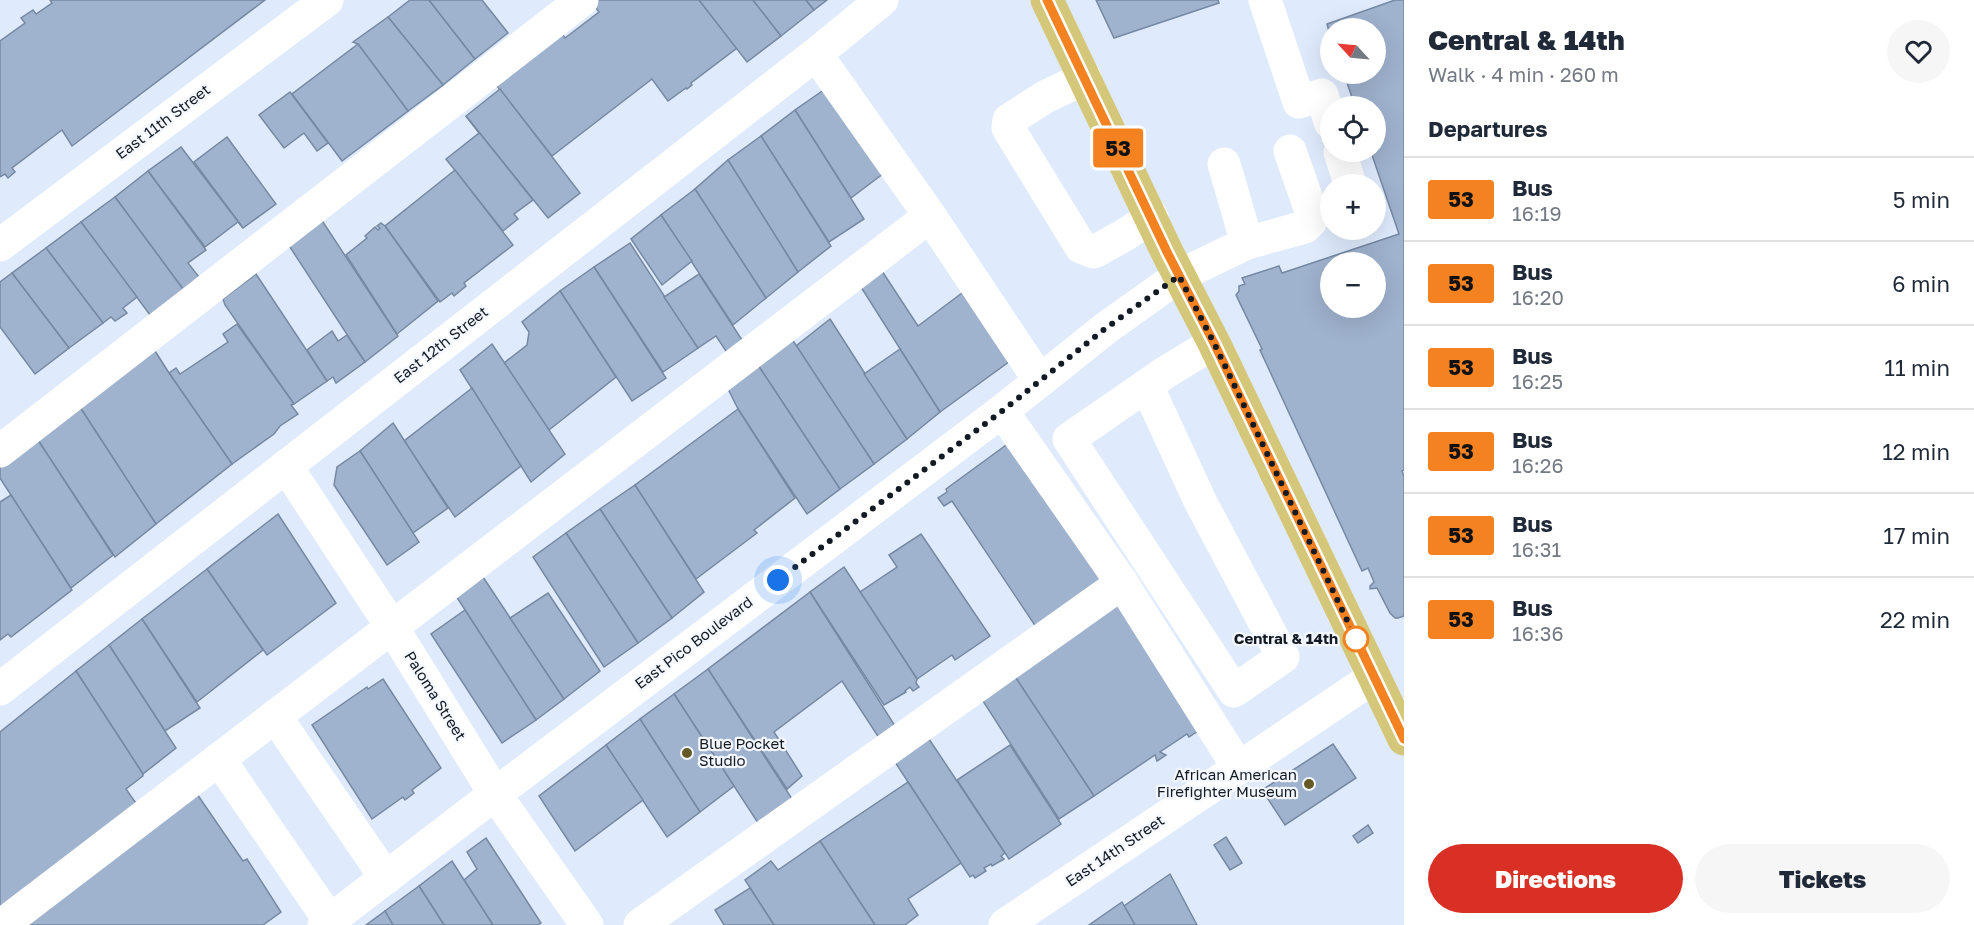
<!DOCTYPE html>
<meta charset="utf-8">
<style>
body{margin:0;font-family:"Golos Text",sans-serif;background:#f6f6f7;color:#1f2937;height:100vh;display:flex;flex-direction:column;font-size:22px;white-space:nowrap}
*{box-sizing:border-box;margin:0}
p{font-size:20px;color:#747a83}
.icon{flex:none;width:33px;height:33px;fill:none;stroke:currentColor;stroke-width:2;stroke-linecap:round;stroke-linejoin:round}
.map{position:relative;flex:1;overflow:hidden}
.details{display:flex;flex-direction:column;background:#fff;width:570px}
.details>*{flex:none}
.badge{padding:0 12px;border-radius:4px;font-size:21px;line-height:39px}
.needle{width:39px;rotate:296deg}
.tools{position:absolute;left:1320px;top:18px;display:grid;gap:12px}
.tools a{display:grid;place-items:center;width:66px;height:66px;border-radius:50%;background:#fff;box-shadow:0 6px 24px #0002;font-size:30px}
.you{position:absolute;width:30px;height:30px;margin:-15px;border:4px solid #fff;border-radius:50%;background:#1a73e8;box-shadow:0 0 0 9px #1a73e833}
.map>.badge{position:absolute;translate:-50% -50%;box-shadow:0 0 0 3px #fff}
h2{padding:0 24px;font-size:22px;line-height:54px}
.round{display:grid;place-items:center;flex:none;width:63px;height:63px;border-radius:32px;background:#f6f6f7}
.overview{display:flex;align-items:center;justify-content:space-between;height:102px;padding:0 24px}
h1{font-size:28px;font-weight:800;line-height:45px}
.action{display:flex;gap:12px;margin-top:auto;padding:12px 24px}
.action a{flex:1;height:69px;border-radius:36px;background:#d93025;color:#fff;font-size:24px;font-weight:800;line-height:69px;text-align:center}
.action a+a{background:#f6f6f7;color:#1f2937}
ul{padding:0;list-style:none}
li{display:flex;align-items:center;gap:18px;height:84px;padding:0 24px;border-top:2px solid #e0e1e3}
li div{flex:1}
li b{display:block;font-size:22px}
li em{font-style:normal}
li .badge{min-width:66px;font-weight:700;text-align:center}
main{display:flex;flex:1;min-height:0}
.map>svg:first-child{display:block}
</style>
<main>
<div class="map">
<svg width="1404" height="925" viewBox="0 0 1404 925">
<rect width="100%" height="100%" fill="#dfebfd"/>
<g fill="#9fb2ce" stroke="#7689a3" stroke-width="1.5" fill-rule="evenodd">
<polygon points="50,0 265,0 72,146 62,130 12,168 15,172 8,178 5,174 0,177 0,41 25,23 21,18 33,10 36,14 52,3"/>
<polygon points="410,0 429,0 475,59 443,85 388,17"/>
<polygon points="429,0 482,0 508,33 475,59"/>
<polygon points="598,0 699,0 737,48 691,83 692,85 687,89 686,88 668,101 652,79 552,156 493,81 559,29 565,38 599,12 593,4"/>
<polygon points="699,0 753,0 781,36 747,62"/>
<polygon points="753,0 806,0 814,10 781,36"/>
<polygon points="806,0 827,0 814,10"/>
<polygon points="1096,0 1218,0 1219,3 1114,38"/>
<path d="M1395,0h9v470l-2,1 2,5v140l-6,2h-3l-5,-5 -13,-25 -7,1v-3l4,-4 -6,-14 -6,3 -102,-221 2,-1 -26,-54 3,-4v-5l6,-2 -3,-6 37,-12 3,7 117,-39 -28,-82h5v-46h-21l-11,-32h32v-46h-46v7l-3,-11zM1330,262h46v46h-46z"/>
<polygon points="388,17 443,85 408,111 358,44 353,42"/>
<polygon points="358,44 408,111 342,161 292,94"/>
<polygon points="828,87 884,173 851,198 795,110"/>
<polygon points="500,89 580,193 548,218 466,116"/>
<polygon points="290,92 328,143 317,151 304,133 284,148 259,115"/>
<polygon points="795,110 864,219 829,242 761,136"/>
<polygon points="466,116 533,200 514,214 518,219 503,231 446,159 479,133"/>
<polygon points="761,136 831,246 798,272 728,160"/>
<polygon points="227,137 276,204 243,228 194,162"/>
<polygon points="181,147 243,228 238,222 205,247 148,171"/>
<polygon points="728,160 798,272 766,298 695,189"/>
<polygon points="455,170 513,245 464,283 466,286 454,296 452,293 440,302 385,226"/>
<polygon points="148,171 206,250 188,263 199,277 183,289 115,197"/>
<polygon points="695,189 766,298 733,325 661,215"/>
<polygon points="115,197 183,289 150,315 81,222"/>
<polygon points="317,213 398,336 365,362 284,238"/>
<polygon points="661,215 692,261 662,285 631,239"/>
<polygon points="81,222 137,297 123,308 127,313 115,321 111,317 103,323 46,248"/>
<polygon points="381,223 385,226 438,301 397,334 346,255 367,238 365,236 375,227 378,230 380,228 377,226"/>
<polygon points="630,243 698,348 663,372 594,267"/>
<polygon points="46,248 103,323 69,348 12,273"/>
<polygon points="594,267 666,378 632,401 560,291"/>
<polygon points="880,268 918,326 962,293 1010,361 940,412 859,284"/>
<polygon points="12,273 69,348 35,374 0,327 0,282"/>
<polygon points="256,274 327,381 294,404 225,305 223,299"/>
<polygon points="699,274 744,343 728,354 716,336 698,348 664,297"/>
<polygon points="560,291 616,377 549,430 504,363 527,345 529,332 522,322"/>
<polygon points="830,319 907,439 874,464 796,346"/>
<polygon points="237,324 294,404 291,405 298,414 280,426 274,434 232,464 169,373 176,368 180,374 228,342 223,334"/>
<polygon points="332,331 338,341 347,335 365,362 336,383 333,377 327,381 307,350"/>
<polygon points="790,336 874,464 840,489 756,362"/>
<polygon points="150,343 169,373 232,464 156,524 76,401"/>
<polygon points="492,344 565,454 531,482 460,370"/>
<polygon points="900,349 940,412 907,439 864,374"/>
<polygon points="756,362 840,489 807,514 738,409 727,387"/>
<polygon points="472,388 521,466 455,517 404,441"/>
<polygon points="76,401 156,524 115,557 34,434"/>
<polygon points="738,409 795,498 754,530 757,533 696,579 635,485"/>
<polygon points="393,423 448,508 413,533 360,451"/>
<polygon points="34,434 113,555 71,588 0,478 0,460"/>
<polygon points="1013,440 1106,582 1038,630 952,501 944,506 938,498 947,492 946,489"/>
<polygon points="360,451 419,542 387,565 334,485 337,467"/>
<polygon points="635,485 704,592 672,618 600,509"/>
<polygon points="11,495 72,590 11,637 8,634 0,640 0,502"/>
<polygon points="600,509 672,618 638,643 566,533"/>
<polygon points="278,514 336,603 267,655 207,569"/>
<polygon points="566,533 638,643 604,667 533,557"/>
<polygon points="921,534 990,636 955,660 952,655 917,679 860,592 897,567 889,555"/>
<polygon points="844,567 917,679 916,683 919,687 913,691 910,687 905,691 906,692 884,705 810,592"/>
<polygon points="207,569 263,650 197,702 142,619"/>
<polygon points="483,577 564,699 536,720 456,596"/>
<polygon points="810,592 897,729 881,741 842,681 774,732 802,776 787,789 708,669"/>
<polygon points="548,593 600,671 564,699 510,618"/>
<polygon points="1118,601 1201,729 1189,737 1187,734 1160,752 1166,755 1157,761 1155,755 1094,796 1014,675"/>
<polygon points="465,610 536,720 502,743 431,634"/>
<polygon points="142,619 200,708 165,731 109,645"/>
<polygon points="109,645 176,748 143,774 76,671"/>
<polygon points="708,669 794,802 760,826 674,694"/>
<polygon points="76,671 143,774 143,776 126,789 138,806 0,911 0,732"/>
<polygon points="1014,675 1094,796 1059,819 981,698"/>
<polygon points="383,679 441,768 412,790 414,793 405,800 403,797 372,819 312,725 367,687 368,689"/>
<polygon points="674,694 734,786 700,812 640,719"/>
<polygon points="640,719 700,812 667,837 606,745"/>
<polygon points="929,739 1005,853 1001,856 1004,859 992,866 991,864 984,868 986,871 975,878 973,875 970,877 895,762"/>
<polygon points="1333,744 1356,778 1285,825 1262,790"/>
<polygon points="606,745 643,800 575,851 539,796"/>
<polygon points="1010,745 1061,824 1009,859 957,780"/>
<polygon points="908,782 961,863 908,899 918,915 905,925 875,925 820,841"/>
<polygon points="197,794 243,861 247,859 281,912 263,925 21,925"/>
<polygon points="1368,825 1373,833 1358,843 1353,836"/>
<polygon points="1226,837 1242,863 1230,870 1214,845"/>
<polygon points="486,838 541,923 538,925 493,925 464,880 477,869 467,852"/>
<polygon points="820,841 875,925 774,925 745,880 771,861 778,870"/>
<polygon points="452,861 464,880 493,925 444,925 419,886"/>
<polygon points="1170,874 1197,925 1135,925 1124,906"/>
<polygon points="419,886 444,925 393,925 385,911"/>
<polygon points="750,888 774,925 724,925 715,910"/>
<polygon points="1122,902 1135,925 1089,925"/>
<polygon points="385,911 393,925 366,925"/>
</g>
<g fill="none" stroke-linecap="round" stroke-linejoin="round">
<g stroke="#fff" stroke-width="33">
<polyline points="1265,0 1299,102 1322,95 1330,122"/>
<polyline points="816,54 930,216 1040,381"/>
<polyline points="1085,78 1045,97 1009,120 1008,128 1081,247 1094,252 1123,236 1152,217"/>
<polyline points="1340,152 1350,184"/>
<polyline points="1224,164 1247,243"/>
<polyline points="0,245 327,0"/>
<polyline points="1147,386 1201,503 1283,657 1234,691 1069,439 1166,372 1214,343"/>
<polyline points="1002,411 1122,583 1238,767"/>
<polyline points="0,451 582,0"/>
<polyline points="286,466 392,627 495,794 587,925"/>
<polyline points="0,689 816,54 882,0"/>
<polyline points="275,716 386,878"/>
<polyline points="219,759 330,921"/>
<polyline points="2,925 930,216"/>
<polyline points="324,925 478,807 1002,411 1106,328 1179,276 1247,243 1305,227 1311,221 1311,211 1290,151"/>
<polyline points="640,925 1122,583"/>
<polyline points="1005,925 1374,677"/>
</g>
<polyline stroke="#d5c77a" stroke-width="33" points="1047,0 1168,254 1214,343 1404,739"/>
</g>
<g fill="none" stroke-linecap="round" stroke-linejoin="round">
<defs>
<polyline id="line" points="1047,0 1168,254 1214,343 1404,739"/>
</defs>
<use href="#line" stroke="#fff" stroke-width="14"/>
<use href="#line" stroke="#f58220" stroke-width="9"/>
<polyline stroke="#131a24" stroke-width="6" stroke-dasharray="0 10.8" points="778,580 1002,411 1106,328 1179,276 1214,343 1356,639"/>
</g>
<circle fill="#fff" stroke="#f58220" stroke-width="3" cx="1356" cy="639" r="12"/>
<g fill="#655a26" stroke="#f4f8fe" stroke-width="2">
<circle cx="687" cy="753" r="6"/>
<circle cx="1309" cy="784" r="6"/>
</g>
<g text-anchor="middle" stroke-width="4.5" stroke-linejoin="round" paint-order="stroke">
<g font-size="15" fill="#131a24" stroke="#f4f8fe">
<text transform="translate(163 122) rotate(-37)" y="5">East 11th Street</text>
<text transform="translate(441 345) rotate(-38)" y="5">East 12th Street</text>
<text transform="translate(694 643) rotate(-37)" y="5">East Pico Boulevard</text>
<text transform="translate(435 696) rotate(58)" y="5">Paloma Street</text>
<text transform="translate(1115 851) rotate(-34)" y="5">East 14th Street</text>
</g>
<g font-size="15" font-weight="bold" fill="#131a24" stroke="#f4f8fe" text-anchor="end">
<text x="1338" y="644">Central &amp; 14th</text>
</g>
<g font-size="15" fill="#131a24" stroke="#f4f8fe" text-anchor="start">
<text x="699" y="749">Blue Pocket<tspan x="699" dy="17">Studio</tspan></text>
<text x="1297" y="780" text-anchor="end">African American<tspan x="1297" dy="17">Firefighter Museum</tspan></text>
</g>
</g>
</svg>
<div class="tools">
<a><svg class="needle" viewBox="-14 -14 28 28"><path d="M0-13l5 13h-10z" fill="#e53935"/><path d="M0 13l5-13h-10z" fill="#747a83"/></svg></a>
<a><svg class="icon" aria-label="locate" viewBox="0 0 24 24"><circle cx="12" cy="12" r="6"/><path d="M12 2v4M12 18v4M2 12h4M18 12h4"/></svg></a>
<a>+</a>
<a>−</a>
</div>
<div class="you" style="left:778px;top:580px"></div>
<b class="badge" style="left:1118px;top:148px;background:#f58220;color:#111">53</b>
</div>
<section class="details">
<div class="overview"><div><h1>Central &amp; 14th</h1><p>Walk · 4 min · 260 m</p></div><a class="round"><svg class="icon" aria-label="heart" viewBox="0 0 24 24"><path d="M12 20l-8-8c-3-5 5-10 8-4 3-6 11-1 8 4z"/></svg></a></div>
<h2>Departures</h2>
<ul>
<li><span class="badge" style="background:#f58220;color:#111">53</span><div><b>Bus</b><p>16:19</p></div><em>5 min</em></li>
<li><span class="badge" style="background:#f58220;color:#111">53</span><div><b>Bus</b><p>16:20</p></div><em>6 min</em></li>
<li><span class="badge" style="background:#f58220;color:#111">53</span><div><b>Bus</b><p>16:25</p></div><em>11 min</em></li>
<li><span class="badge" style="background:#f58220;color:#111">53</span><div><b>Bus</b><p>16:26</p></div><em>12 min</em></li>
<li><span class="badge" style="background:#f58220;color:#111">53</span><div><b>Bus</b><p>16:31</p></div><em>17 min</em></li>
<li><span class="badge" style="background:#f58220;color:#111">53</span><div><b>Bus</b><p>16:36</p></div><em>22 min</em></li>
</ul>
<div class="action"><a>Directions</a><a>Tickets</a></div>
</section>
</main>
